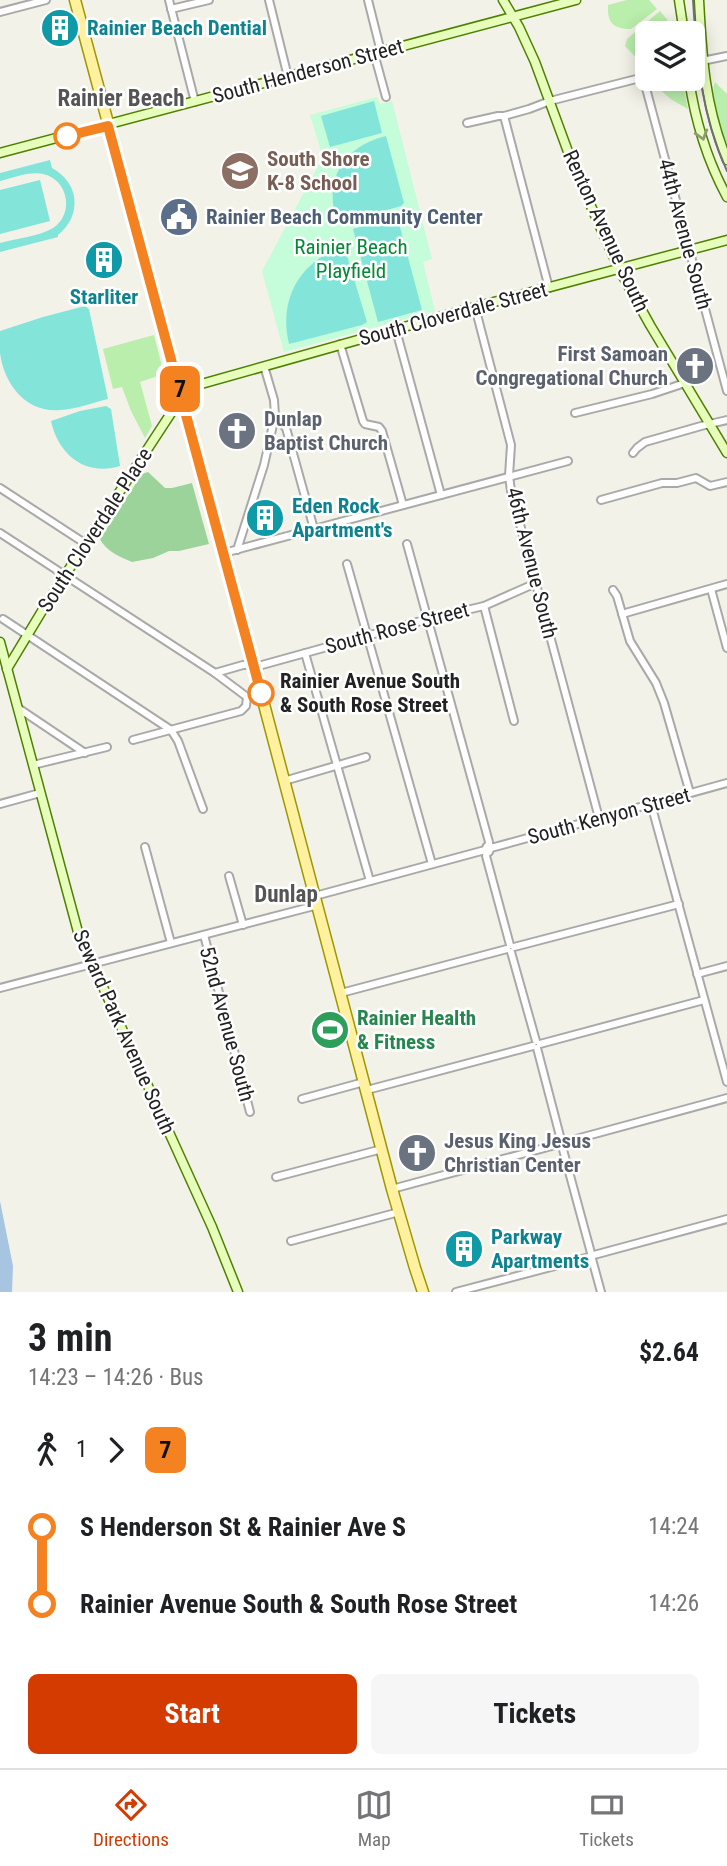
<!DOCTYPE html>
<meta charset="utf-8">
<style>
body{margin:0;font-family:"Roboto Condensed",sans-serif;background:#f6f6f6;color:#202124;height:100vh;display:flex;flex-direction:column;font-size:26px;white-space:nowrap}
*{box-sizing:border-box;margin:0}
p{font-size:23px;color:#757577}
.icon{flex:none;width:38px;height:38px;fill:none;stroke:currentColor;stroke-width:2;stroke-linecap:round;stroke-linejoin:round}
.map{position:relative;height:1292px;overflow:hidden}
.side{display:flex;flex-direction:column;background:#fff;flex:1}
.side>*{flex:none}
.badge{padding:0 14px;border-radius:10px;font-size:24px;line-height:46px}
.fabs{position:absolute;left:635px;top:21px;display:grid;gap:14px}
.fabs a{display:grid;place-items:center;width:70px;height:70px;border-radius:10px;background:#fff;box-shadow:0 4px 18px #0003;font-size:35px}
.map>.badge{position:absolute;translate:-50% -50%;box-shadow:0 0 0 4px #fff}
.legs{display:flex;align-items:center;gap:10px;height:77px;padding:0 28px;font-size:23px}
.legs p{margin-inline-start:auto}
.head{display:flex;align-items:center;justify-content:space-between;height:119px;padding:0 28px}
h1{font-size:38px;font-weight:700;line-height:52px}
.button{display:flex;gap:14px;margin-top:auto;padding:14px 28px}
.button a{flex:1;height:80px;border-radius:10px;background:#d33b00;color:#fff;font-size:28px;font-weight:700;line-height:80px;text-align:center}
.button a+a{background:#f6f6f6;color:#202124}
ul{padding:0 28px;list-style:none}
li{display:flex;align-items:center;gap:24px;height:77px;font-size:26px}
li i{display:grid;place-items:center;width:10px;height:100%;margin:0 9px;background:currentColor}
li i::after{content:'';width:18px;height:18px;margin:-9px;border:5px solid;border-radius:50%;background:#fff}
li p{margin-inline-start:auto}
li:first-child i{background:linear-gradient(#0000 50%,currentColor 0)}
li:last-child i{background:linear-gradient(currentColor 50%,#0000 0)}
.menu{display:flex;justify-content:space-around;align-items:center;height:98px;border-top:2px solid #e0e0e0;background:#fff;font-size:19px;color:#757577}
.menu a{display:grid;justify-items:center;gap:4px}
.menu .current{color:#d33b00}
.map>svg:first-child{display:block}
</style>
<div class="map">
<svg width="727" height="1292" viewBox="0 0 727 1292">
<rect width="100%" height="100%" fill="#f2f2e8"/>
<g fill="#baeeac">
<path d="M627,0h22l8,9 -26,20c-18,0 -24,-6 -23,-24z"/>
<polygon points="660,11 674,28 675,33 648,33 647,64 642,64 625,46 627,39"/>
<polygon points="659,79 682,79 688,109 672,100 651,82"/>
<path d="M715,82l12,12v50c-6,-14 -18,-48 -12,-62z"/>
<polygon points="154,335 164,374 140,382 152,426 145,438 131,411 122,387 113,389 103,349"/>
</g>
<path fill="#9cd39b" d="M148,472l17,16h7l20,-5 17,61 -30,7h-10l-16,7 -21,4c-12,-5 -26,-11 -32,-23l42,-65z"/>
<polygon fill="#c5fcd9" points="377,97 380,104 392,101 432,259 423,262 435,311 284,352 262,271 323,157 310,115"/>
<g fill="#83e4da">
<polygon points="374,101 382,133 330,147 321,116"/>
<path d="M386,136l18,67 -3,3 -63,18c-16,-43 5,-78 48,-88z"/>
<path d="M50,160l2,8c28,15 30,48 6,67v2l-58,15v-9c15,-4 40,-7 53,-15 22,-14 15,-49 -10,-54 -14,-3 -30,4 -43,7v-8z"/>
<polygon points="40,180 50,221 0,234 0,190"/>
<polygon points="397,216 422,310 378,322 353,229"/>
<path d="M344,246l23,76 -5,3 -73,19c-11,-45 11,-83 55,-98z"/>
<path d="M85,306l4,3 19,90c-16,4 -32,10 -48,11 -34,3 -56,-26 -60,-57 0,-7 0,-15 0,-22l43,-14z"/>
<path d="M106,406l5,3 9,57c-35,11 -62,-12 -69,-45l29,-10z"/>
</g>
<polygon fill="#a7c4e1" points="0,1201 13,1266 12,1292 0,1292"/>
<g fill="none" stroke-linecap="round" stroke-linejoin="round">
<defs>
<g id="street">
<polyline points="169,0 195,102"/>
<polyline points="269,0 288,77"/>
<polyline points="368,0 381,52"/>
<polyline points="171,9 209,0"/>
<polyline points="0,12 46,0"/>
<polyline points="374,53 386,97"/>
<polyline points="702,61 727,56"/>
<polyline points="643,77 727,391"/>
<polyline points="504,116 549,288"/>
<polyline points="467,123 498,116 504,116 529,109 550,101 648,76"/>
<polyline points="475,307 511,445 509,476 511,491 599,818"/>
<polyline points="396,330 441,495"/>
<polyline points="340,344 363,421 365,424 379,427 382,431 403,505"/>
<polyline points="264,366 274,400 275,416 286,428 314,529 568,461"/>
<polyline points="575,413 652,394 685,383"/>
<polyline points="633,453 637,448 645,442 701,426 727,420"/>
<polyline points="0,488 86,544"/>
<polyline points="601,500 662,483 677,483 696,478 710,486 727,482"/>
<polyline points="0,533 215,673 247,697 246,706 241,711 133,740"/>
<polyline points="407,544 489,842 489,846"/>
<polyline points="237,550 264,465 275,416"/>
<polyline points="224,553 295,534"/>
<polyline points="347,564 432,864"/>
<polyline points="711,589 727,648"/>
<polyline points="613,590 617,596 630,641 656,683 664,703 690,793"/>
<polyline points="484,606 514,721"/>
<polyline points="622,614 727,584"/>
<polyline points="3,619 171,730 178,741 203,809"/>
<polyline points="305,653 370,881"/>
<polyline points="215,673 243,665 262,665 428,619 484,606 536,583"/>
<polyline points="18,708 85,753"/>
<polyline points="33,765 107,747"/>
<polyline points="284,781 366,757"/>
<polyline points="0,804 40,793"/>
<polyline points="651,804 727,1082"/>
<polyline points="145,847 171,943"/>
<polyline points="491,848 727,783"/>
<polyline points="487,852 486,856 510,945"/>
<polyline points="229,876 243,925"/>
<polyline points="315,896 485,850 487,846 491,847 489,852 485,850"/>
<polyline points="204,935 250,1112"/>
<polyline points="514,947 679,904"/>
<polyline points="511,952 536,1041"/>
<polyline points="697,974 727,966"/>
<polyline points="0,988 318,905"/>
<polyline points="341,993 507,949"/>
<polyline points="540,1044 704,1000"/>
<polyline points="537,1048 561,1140"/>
<polyline points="367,1090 533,1046"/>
<polyline points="302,1099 364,1082"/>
<polyline points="565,1142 727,1098"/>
<polyline points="562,1146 591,1253"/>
<polyline points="276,1177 382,1149"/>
<polyline points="392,1189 559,1144"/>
<polyline points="291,1241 399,1212"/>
<polyline points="594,1255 727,1219"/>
<polyline points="592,1259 601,1292"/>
<polyline points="456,1292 589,1257"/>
</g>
<g id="secondary">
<polyline points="503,0 519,27 535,62 574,168 619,269 650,325 727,453"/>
<polyline points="679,0 684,33"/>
<path d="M699,0c3,57 6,107 28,160"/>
<path d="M689,79c6,41 18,81 38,118"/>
<polyline points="0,153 576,0"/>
<polyline points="0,642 78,932 212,1227 238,1292"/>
<polyline points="7,669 45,606 175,407 180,390 475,307 727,240"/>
</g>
<polyline id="primary" points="75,0 261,693 392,1189 415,1268 423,1292"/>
</defs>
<use href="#street" stroke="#a9a9a9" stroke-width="10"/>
<use href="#secondary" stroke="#4f8100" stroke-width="11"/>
<use href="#primary" stroke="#9f9700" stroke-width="13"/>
<use href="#street" stroke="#fff" stroke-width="6"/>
<use href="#secondary" stroke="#e7fdbb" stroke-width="8"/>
<use href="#primary" stroke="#fff1a0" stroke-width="10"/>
<path stroke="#707070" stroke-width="2" d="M693,0c4,61 8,114 34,171"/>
</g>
<defs><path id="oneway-chevron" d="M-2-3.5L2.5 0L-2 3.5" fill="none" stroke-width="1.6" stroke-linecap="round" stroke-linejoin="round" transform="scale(1.75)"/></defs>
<use stroke="#8e9a76" href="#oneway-chevron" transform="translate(702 135) rotate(73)"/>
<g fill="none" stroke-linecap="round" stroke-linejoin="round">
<defs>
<polyline id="line-1" points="67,136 108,126 261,693"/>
</defs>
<use href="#line-1" stroke="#fff" stroke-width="16"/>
<use href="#line-1" stroke="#f58220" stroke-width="10"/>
</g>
<defs>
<symbol id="building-disc" viewBox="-11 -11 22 22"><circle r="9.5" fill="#0f9aa8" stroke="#fff"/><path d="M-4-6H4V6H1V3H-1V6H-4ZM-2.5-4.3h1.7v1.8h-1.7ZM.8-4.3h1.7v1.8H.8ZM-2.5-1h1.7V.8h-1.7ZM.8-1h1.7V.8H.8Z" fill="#fff"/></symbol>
<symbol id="school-disc" viewBox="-11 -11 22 22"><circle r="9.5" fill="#8d6e63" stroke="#fff"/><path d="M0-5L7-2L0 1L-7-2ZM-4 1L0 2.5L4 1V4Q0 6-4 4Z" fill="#fff"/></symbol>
<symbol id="civic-disc" viewBox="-11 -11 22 22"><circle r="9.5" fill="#5c6f8a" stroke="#fff"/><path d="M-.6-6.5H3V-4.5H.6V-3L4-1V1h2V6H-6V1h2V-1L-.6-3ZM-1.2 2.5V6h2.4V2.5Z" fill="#fff"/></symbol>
<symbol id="church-disc" viewBox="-11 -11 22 22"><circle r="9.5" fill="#6b7280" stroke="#fff"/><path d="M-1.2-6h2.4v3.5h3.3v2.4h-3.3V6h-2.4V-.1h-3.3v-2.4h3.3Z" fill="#fff"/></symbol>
<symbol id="stadium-disc" viewBox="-11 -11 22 22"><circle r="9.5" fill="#2e9e5b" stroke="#fff"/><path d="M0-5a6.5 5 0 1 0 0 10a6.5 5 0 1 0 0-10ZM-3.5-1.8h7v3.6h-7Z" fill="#fff"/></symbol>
</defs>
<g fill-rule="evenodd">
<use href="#building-disc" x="38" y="6" width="44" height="44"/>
<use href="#school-disc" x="218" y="149" width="44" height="44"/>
<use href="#civic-disc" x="157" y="195" width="44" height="44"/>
<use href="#building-disc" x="82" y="238" width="44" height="44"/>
<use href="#church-disc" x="673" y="344" width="44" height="44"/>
<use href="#church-disc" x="215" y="409" width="44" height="44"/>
<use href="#building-disc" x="243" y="496" width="44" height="44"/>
<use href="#stadium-disc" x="308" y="1008" width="44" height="44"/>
<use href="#church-disc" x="395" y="1131" width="44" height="44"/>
<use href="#building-disc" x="442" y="1227" width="44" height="44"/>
</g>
<g fill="#fff" stroke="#f58220" stroke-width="3.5">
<circle cx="67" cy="136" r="12"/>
<circle cx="261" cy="693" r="12"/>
</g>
<g text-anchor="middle" stroke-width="5" stroke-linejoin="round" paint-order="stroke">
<g font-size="21" font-weight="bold" fill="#0d838f" stroke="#fff" text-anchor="start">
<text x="87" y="35">Rainier Beach Dential</text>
<text x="104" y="304" text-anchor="middle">Starliter</text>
<text x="292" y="513">Eden Rock<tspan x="292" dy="24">Apartment's</tspan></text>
<text x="491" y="1244">Parkway<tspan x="491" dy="24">Apartments</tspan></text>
</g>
<g font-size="21" fill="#222" stroke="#fff">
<text transform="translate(308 71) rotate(-15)" y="7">South Henderson Street</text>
<text transform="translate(606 231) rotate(65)" y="7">Renton Avenue South</text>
<text transform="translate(685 234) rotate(75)" y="7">44th Avenue South</text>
<text transform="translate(453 314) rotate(-15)" y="7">South Cloverdale Street</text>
<text transform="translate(95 530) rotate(-57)" y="7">South Cloverdale Place</text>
<text transform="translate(532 563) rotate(76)" y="7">46th Avenue South</text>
<text transform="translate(397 628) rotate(-15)" y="7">South Rose Street</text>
<text transform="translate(609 816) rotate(-15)" y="7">South Kenyon Street</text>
<text transform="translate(227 1024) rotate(75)" y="7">52nd Avenue South</text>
<text transform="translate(124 1032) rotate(66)" y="7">Seward Park Avenue South</text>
</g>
<g font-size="21" font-weight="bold" fill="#785e54" stroke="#fff" text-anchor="start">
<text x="267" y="166">South Shore<tspan x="267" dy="24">K-8 School</tspan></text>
</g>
<g font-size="21" font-weight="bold" fill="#4e5e75" stroke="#fff" text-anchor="start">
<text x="206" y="224">Rainier Beach Community Center</text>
</g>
<g font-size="21" fill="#068936" stroke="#fff">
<text x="351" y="254">Rainier Beach<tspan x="351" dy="24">Playfield</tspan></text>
</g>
<g font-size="21" font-weight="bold" fill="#5b616d" stroke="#fff" text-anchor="start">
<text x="668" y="361" text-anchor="end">First Samoan<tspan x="668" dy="24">Congregational Church</tspan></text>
<text x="264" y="426">Dunlap<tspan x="264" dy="24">Baptist Church</tspan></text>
<text x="444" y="1148">Jesus King Jesus<tspan x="444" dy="24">Christian Center</tspan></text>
</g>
<g font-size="21" font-weight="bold" fill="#222" stroke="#fff" text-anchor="start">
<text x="280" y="688">Rainier Avenue South<tspan x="280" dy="24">&amp; South Rose Street</tspan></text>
</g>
<g font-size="21" font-weight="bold" fill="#27864d" stroke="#fff" text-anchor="start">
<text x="357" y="1025">Rainier Health<tspan x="357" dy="24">&amp; Fitness</tspan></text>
</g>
<g font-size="23" font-weight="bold" fill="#555" stroke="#fff">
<text x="121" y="106">Rainier Beach</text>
<text x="286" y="902">Dunlap</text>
</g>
</g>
</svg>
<div class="fabs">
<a><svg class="icon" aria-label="layers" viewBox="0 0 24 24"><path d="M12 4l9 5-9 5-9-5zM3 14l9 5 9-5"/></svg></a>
</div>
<b class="badge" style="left:180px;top:389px;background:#f58220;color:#111">7</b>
</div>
<section class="side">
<div class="head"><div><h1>3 min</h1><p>14:23 – 14:26 · Bus</p></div><b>$2.64</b></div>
<div class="legs"><svg class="icon" aria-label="walk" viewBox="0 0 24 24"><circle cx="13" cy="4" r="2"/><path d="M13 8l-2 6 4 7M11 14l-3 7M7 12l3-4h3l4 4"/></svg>1<svg class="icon" aria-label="forward" viewBox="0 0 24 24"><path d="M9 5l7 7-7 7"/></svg><b class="badge" style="background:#f58220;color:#111">7</b></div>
<ul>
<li><i style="color:#f58220"></i><b>S Henderson St &amp; Rainier Ave S</b><p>14:24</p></li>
<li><i style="color:#f58220"></i><b>Rainier Avenue South &amp; South Rose Street</b><p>14:26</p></li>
</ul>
<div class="button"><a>Start</a><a>Tickets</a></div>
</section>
<nav class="menu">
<a class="current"><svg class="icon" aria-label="directions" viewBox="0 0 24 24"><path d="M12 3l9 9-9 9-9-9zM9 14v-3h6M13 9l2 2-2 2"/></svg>Directions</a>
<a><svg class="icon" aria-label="map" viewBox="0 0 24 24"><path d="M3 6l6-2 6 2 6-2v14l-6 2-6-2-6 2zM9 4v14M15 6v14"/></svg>Map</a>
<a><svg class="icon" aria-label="tickets" viewBox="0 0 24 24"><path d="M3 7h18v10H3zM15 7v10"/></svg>Tickets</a>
</nav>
